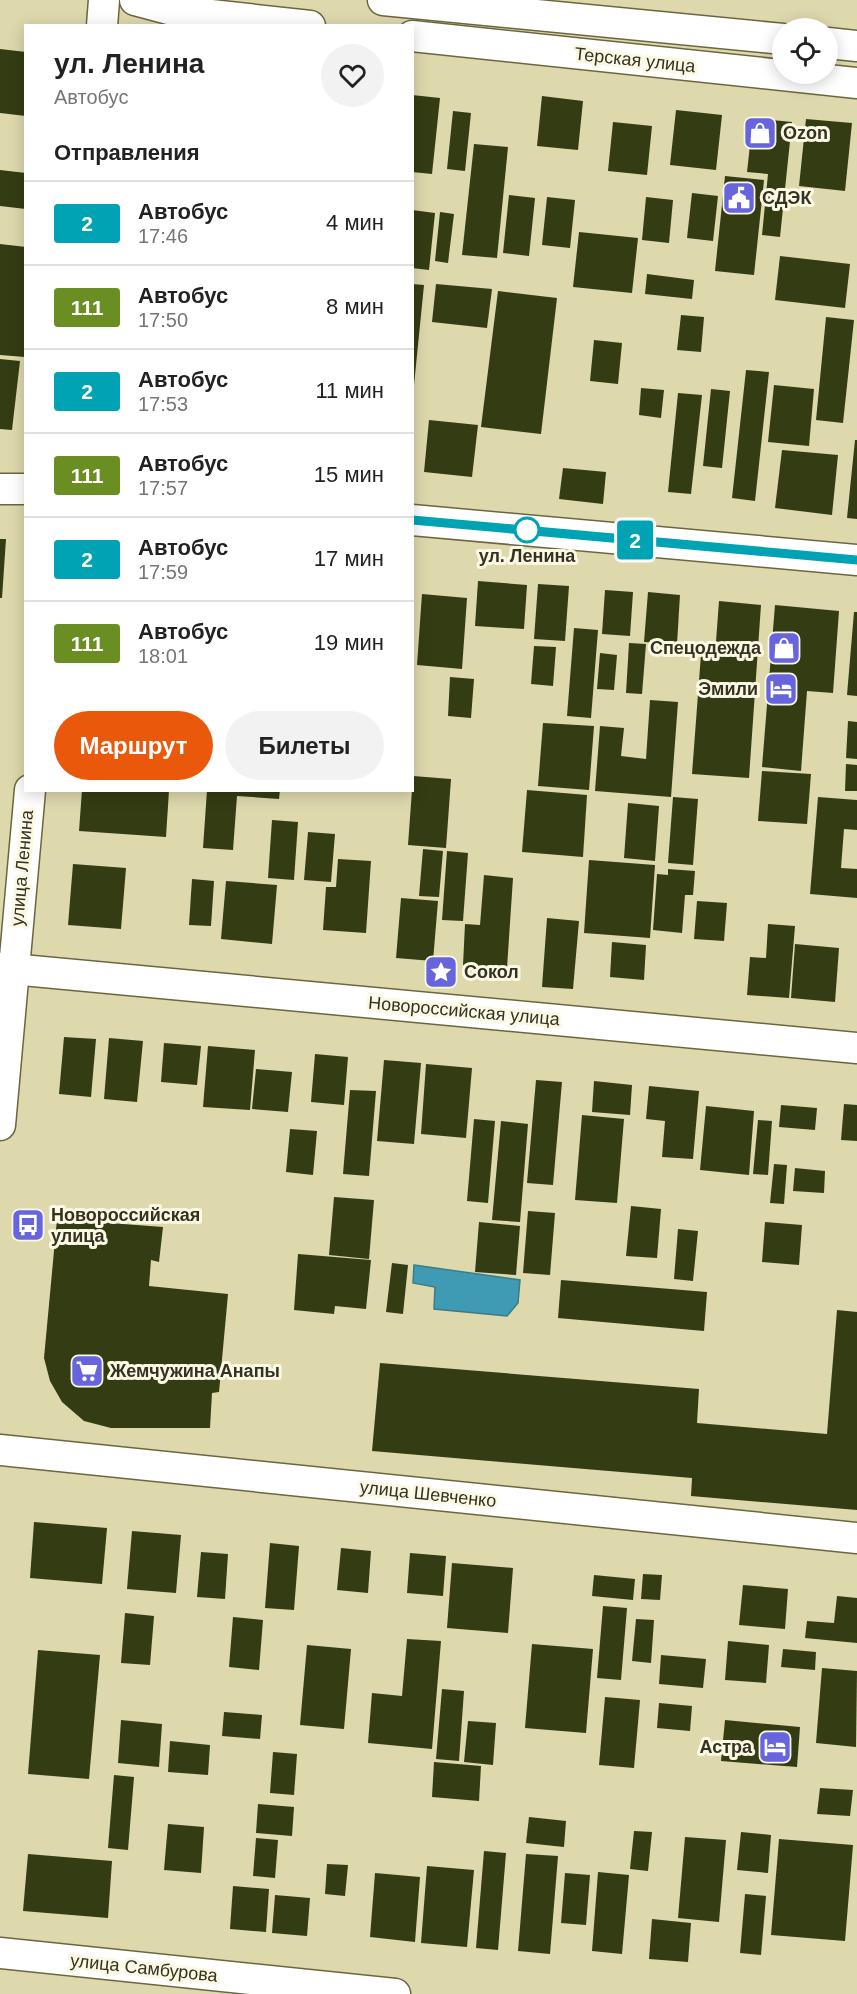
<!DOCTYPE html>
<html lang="ru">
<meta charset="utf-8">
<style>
body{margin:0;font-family:Arial,sans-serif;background:#f2f2f2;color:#222;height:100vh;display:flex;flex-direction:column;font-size:22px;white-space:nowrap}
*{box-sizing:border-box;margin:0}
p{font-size:20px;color:#767676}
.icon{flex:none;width:33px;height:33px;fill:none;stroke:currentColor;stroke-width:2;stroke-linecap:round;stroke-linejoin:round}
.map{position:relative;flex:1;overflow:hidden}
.drawer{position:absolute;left:24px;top:24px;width:390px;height:768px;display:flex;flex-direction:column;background:#fff;border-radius:0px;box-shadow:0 3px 15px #0003}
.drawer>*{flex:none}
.badge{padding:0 12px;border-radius:4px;font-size:21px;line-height:39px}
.fabs{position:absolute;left:772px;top:18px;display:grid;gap:12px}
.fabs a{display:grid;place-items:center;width:66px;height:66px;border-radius:50%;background:#fff;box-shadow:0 3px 15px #0003;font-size:30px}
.map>.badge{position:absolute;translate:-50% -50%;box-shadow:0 0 0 3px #fff}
h2{padding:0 30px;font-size:22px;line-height:54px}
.round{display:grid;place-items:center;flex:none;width:63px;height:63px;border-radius:32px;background:#f2f2f2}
.headline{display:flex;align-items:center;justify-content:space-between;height:102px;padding:0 30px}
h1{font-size:28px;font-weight:600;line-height:45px}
.button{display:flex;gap:12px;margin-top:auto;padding:12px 30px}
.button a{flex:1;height:69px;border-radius:36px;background:#ea580c;color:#fff;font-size:24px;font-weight:600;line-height:69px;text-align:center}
.button a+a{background:#f2f2f2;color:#222}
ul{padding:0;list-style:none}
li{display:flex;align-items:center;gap:18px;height:84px;padding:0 30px;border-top:2px solid #e0e0e0}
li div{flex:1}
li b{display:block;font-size:22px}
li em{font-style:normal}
li .badge{min-width:66px;font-weight:700;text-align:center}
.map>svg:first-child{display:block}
</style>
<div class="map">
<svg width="857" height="1994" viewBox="0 0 857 1994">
<rect width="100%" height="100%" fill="#ded8ad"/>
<polygon fill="#3f9ab4" stroke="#3c7b88" stroke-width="1.5" points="414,1265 520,1280 518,1303 507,1316 434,1309 435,1287 413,1283"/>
<g fill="#343c14">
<polygon points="0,49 26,52 26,116 0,113"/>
<polygon points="412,95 440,98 432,174 412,172"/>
<polygon points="542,96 583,101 578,150 537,146"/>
<polygon points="676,110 722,115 716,170 670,165"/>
<polygon points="453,111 471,113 465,171 447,169"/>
<polygon points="753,118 792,122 780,237 762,235 768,174 747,172"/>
<polygon points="806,119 852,123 845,191 799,186"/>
<polygon points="613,122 652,126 647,175 608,171"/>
<polygon points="474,144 508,147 497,258 462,255"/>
<polygon points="0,170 26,173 26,209 0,206"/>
<polygon points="725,176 764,180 754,275 715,271"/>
<polygon points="692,193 718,196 713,241 687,238"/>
<polygon points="509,195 535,198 529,256 503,253"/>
<polygon points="547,197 575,200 570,248 542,245"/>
<polygon points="646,197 673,200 669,243 642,240"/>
<polygon points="412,210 435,213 429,270 412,268"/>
<polygon points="440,212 454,214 448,263 435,261"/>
<polygon points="579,232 638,238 632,293 573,287"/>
<polygon points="0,244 26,247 25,357 0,355"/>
<polygon points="780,256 850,264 845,308 775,300"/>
<polygon points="647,274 694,280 692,299 645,294"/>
<polygon points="412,284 424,285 414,385 412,385"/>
<polygon points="436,284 492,289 487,328 432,322"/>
<polygon points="498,291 557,298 541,434 481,427"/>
<polygon points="681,315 704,317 701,352 677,350"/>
<polygon points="826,317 854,320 843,423 816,420"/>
<polygon points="594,340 622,343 618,384 590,381"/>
<polygon points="0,359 20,361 12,430 0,429"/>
<polygon points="746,370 769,372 755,501 732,498"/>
<polygon points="774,385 814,389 809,446 768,442"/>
<polygon points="641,388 664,390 661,418 639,415"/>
<polygon points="711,389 730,391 722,468 703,466"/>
<polygon points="678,393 702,395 691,494 668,492"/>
<polygon points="429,420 478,425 472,477 424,472"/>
<polygon points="855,440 857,440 857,519 847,518"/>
<polygon points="782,450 838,455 832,515 775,508"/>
<polygon points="563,468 606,472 603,504 559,499"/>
<polygon points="0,539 6,539 2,598 0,598"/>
<polygon points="478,581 527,585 524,629 475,626"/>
<polygon points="538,584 569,586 565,641 534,639"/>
<polygon points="605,590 633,592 630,636 602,634"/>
<polygon points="648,592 680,595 677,644 644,642"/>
<polygon points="422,594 467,598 462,669 417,665"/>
<polygon points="719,601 761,605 749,778 692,774 701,654 715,655"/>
<polygon points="775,605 839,611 833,693 807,691 801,771 762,767"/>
<polygon points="854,612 857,612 857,696 847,695"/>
<polygon points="574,628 598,630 591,718 567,716"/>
<polygon points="629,643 646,644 642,694 626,693"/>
<polygon points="534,646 556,647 553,686 531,684"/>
<polygon points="600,653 617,655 614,690 597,689"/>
<polygon points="450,677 474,679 471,718 448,716"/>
<polygon points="650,700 678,702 671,797 595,791 600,726 624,728 621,756 646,759"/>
<polygon points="848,721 857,722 857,759 846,758"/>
<polygon points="543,723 594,726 589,790 538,786"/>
<polygon points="846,764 857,765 857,791 845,791"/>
<polygon points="762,771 811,774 807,824 758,821"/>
<polygon points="413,776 451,779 446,848 408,845"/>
<polygon points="82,790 169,790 166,837 79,831"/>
<polygon points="207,790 280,790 279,799 237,796 233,850 203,848"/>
<polygon points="527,790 587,795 583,857 522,852"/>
<polygon points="673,797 698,799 693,865 668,863"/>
<polygon points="818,797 857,800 857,830 844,829 841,868 857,869 857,898 810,894"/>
<polygon points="628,803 659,806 655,861 624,858"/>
<polygon points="272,820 298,822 294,880 268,878"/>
<polygon points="308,832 335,834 331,882 304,880"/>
<polygon points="423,849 443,851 439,897 419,896"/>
<polygon points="447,851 468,853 463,921 442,920"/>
<polygon points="338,859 371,861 366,933 323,930 326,887 336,887"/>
<polygon points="589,860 655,865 650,938 584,933"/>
<polygon points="73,864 126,868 121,929 68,925"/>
<polygon points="668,869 695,871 693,895 685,895 682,933 653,930 657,874 668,875"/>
<polygon points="484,875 513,878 507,968 463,965 465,924 480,925"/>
<polygon points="192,879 214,881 211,926 189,925"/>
<polygon points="226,881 277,885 272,944 221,939"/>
<polygon points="401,898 438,901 433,961 396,958"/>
<polygon points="697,901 727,903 724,941 694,939"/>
<polygon points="547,918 579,921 573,989 542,987"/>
<polygon points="768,924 795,926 789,998 747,995 750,957 766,958"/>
<polygon points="612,942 646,945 644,980 610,977"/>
<polygon points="795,944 839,948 835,1002 791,998"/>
<polygon points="64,1037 96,1039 91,1097 59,1094"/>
<polygon points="109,1038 143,1041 137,1102 104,1099"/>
<polygon points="164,1043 201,1046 197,1085 161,1082"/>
<polygon points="208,1046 255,1050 250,1110 203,1107"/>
<polygon points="315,1054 348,1057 344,1105 311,1102"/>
<polygon points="384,1060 421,1063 414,1144 377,1141"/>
<polygon points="426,1064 472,1068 466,1138 421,1134"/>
<polygon points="256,1069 292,1072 288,1112 252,1109"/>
<polygon points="536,1080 562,1082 553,1185 527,1183"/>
<polygon points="594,1081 632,1085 630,1115 592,1112"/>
<polygon points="649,1086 699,1091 693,1159 662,1157 665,1121 646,1119"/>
<polygon points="350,1090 376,1091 369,1176 343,1174"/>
<polygon points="844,1104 857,1105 857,1141 841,1140"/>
<polygon points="781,1105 817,1108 815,1130 779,1127"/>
<polygon points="706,1106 754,1111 749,1175 700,1170"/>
<polygon points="582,1115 624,1119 617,1203 575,1200"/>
<polygon points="474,1119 495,1121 488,1203 467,1201"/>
<polygon points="758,1120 772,1121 768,1175 753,1174"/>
<polygon points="501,1121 528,1124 520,1222 492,1220"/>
<polygon points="290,1129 317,1131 313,1175 286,1172"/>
<polygon points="774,1164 787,1165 784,1204 770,1203"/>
<polygon points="795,1168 825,1171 824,1193 793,1191"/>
<polygon points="334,1197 374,1200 369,1259 329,1255"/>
<polygon points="631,1206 661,1209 657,1258 626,1256"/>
<polygon points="528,1211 555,1213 550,1275 523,1273"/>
<polygon points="57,1219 163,1227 159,1262 151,1260 149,1286 228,1294 219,1392 212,1393 210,1428 111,1428 84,1421 62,1402 50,1381 44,1358"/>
<polygon points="479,1222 520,1226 516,1275 475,1272"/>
<polygon points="765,1222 802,1225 799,1265 762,1262"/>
<polygon points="678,1229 698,1231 693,1281 674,1279"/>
<polygon points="298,1254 371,1260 366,1309 335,1306 334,1314 294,1310"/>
<polygon points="392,1263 408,1265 403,1314 386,1312"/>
<polygon points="561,1280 707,1292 704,1331 558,1318"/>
<polygon points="837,1310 857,1312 857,1510 691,1496 692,1478 372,1451 380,1363 699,1389 697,1423 827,1434"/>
<polygon points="34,1522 107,1528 102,1584 30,1578"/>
<polygon points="132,1531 181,1535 176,1593 127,1589"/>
<polygon points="270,1543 299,1546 294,1610 265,1608"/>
<polygon points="341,1548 371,1551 368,1593 337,1590"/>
<polygon points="201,1552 228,1554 225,1599 197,1597"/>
<polygon points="410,1553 446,1556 443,1596 407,1593"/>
<polygon points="452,1563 513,1568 508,1633 447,1628"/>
<polygon points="643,1574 662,1575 660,1600 641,1599"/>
<polygon points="594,1575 635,1579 633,1600 592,1596"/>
<polygon points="743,1585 788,1589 785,1629 739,1625"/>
<polygon points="837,1596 857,1598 857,1643 805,1638 807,1621 834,1623"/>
<polygon points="603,1606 627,1608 621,1680 597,1678"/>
<polygon points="125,1613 154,1616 150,1665 121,1663"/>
<polygon points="233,1617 263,1620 259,1670 229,1667"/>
<polygon points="636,1619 654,1620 651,1663 632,1661"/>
<polygon points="407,1639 441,1641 432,1749 368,1743 372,1693 402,1696"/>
<polygon points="728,1641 769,1645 766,1683 725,1680"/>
<polygon points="532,1644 593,1649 586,1733 525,1728"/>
<polygon points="307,1645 351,1649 344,1729 300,1725"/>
<polygon points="783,1649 816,1652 815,1670 781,1667"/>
<polygon points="38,1650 100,1655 89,1779 28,1774"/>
<polygon points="661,1655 706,1659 703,1688 659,1684"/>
<polygon points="822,1668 857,1671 856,1747 816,1743"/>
<polygon points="442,1689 464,1691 459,1761 436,1759"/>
<polygon points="605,1697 640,1700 634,1768 599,1765"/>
<polygon points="659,1703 692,1706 690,1731 657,1728"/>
<polygon points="224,1712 262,1715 260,1739 222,1736"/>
<polygon points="121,1720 162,1724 159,1767 118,1763"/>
<polygon points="725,1720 800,1727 797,1767 721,1761"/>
<polygon points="468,1721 496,1723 493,1765 464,1762"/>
<polygon points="170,1741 210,1745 208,1775 168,1772"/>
<polygon points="273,1752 297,1754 294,1795 270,1793"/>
<polygon points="434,1762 481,1766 479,1801 432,1797"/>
<polygon points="114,1775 134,1777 128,1850 108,1848"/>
<polygon points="820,1788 853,1790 850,1816 817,1814"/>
<polygon points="258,1804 294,1807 292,1836 256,1833"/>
<polygon points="529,1817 566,1821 564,1847 526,1843"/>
<polygon points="168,1824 204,1827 201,1873 164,1870"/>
<polygon points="634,1831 652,1832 648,1871 630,1869"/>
<polygon points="741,1832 771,1835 768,1873 737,1870"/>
<polygon points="685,1837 726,1840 719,1922 678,1918"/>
<polygon points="256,1838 278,1840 275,1878 253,1876"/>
<polygon points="779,1839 853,1845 845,1941 771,1935"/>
<polygon points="484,1851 506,1853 498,1950 476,1948"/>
<polygon points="28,1854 112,1861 108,1918 23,1911"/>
<polygon points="526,1854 558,1856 550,1954 518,1951"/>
<polygon points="327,1864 348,1865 345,1896 325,1894"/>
<polygon points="427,1866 474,1870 467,1947 421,1943"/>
<polygon points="598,1872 629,1875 622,1954 592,1951"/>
<polygon points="375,1873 420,1877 415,1942 370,1937"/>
<polygon points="565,1873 590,1875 586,1925 561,1923"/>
<polygon points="233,1886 269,1889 266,1932 230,1929"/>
<polygon points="745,1894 766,1896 761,1955 740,1953"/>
<polygon points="275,1895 310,1898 307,1936 272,1933"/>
<polygon points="652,1919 691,1923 688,1962 649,1959"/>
</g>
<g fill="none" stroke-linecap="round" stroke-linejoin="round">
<defs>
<g id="minor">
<polyline points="135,0 176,11 310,26"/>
<polyline points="383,0 783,39"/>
<polyline points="102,26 104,0"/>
<polyline points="412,36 857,83"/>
<polyline points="828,43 857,46"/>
<polyline points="0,489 26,489"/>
<polyline points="412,520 857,560"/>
<polyline points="0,968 857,1048"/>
<polyline points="0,1125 30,790"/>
<polyline points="0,1450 857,1538"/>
<polyline points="0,1953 395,1994"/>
</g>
</defs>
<use href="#minor" stroke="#6c663f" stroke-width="33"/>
<use href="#minor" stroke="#fff" stroke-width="30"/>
</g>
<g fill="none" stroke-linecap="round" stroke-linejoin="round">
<defs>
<polyline id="line" points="412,520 857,560"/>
</defs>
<use href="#line" stroke="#fff" stroke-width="14"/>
<use href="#line" stroke="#00a3b4" stroke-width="9"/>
</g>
<defs>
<symbol id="shop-square" viewBox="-11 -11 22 22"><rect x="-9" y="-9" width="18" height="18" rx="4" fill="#6765de" stroke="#fbf8e3"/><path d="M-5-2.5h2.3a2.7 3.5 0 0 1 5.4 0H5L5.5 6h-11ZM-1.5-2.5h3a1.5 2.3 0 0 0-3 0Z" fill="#fff"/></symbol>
<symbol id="civic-square" viewBox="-11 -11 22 22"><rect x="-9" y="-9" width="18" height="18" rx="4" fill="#6765de" stroke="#fbf8e3"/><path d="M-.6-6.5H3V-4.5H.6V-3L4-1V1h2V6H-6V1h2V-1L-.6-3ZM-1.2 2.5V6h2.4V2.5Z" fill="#fff"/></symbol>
<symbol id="hotel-square" viewBox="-11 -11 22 22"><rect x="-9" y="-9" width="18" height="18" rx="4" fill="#6765de" stroke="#fbf8e3"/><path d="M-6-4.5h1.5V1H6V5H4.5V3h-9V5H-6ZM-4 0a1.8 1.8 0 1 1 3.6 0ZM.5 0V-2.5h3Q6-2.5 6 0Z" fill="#fff"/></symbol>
<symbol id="sight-square" viewBox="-11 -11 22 22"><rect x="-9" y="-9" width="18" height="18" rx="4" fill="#6765de" stroke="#fbf8e3"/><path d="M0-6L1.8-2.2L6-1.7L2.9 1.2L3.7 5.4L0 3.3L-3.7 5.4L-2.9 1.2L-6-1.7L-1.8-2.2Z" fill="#fff"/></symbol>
<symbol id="bus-square" viewBox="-11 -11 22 22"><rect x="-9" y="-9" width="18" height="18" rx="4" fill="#6765de" stroke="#fbf8e3"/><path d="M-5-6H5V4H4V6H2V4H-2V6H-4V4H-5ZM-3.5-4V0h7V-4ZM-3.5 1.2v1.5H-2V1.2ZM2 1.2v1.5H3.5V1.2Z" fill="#fff"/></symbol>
<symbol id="supermarket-square" viewBox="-11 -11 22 22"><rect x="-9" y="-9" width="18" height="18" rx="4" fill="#6765de" stroke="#fbf8e3"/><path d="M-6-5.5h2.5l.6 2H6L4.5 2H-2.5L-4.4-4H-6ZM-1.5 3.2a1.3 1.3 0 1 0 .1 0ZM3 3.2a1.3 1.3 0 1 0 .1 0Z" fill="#fff"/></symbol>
</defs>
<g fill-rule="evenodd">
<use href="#shop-square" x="741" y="114" width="38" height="38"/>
<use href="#civic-square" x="720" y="179" width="38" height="38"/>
<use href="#shop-square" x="765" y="629" width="38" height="38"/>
<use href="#hotel-square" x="762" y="670" width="38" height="38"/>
<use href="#sight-square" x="422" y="953" width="38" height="38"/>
<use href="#bus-square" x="9" y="1206" width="38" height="38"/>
<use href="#supermarket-square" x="68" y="1352" width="38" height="38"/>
<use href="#hotel-square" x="756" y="1728" width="38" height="38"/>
</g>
<circle fill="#fff" stroke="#00a3b4" stroke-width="3" cx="527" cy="530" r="12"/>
<g text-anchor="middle" stroke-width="6" stroke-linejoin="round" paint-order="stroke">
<g font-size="18" fill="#353222" stroke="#fbf8e3">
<text transform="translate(635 60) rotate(6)" y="6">Терская улица</text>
<text transform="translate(22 868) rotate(-85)" y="6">улица Ленина</text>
<text transform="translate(464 1011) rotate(5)" y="6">Новороссийская улица</text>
<text transform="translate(428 1494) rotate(6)" y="6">улица Шевченко</text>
<text transform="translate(144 1968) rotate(6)" y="6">улица Самбурова</text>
</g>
<g font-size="18" font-weight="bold" fill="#353222" stroke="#fbf8e3" text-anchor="start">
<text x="783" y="139">Ozon</text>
<text x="762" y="204">СДЭК</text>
<text x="761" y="654" text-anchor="end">Спецодежда</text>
<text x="758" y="695" text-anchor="end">Эмили</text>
<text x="464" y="978">Сокол</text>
<text x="51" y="1221">Новороссийская<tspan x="51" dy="21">улица</tspan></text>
<text x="110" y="1377">Жемчужина Анапы</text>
<text x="752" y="1753" text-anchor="end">Астра</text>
</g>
<g font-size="18" font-weight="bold" fill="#353222" stroke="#fbf8e3">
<text x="527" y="562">ул. Ленина</text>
</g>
</g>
</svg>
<div class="fabs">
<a><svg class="icon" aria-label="locate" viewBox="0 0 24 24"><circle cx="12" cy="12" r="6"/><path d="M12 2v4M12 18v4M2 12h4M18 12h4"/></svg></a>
</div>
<b class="badge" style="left:635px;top:540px;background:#00a3b4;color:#fff">2</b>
<section class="drawer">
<div class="headline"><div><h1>ул. Ленина</h1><p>Автобус</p></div><a class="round"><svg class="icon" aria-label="heart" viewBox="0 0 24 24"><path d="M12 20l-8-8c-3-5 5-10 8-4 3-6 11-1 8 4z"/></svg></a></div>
<h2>Отправления</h2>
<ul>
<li><span class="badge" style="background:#00a3b4;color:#fff">2</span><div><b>Автобус</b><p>17:46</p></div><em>4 мин</em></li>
<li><span class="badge" style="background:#6b8e23;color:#fff">111</span><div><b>Автобус</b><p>17:50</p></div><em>8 мин</em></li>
<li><span class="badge" style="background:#00a3b4;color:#fff">2</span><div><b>Автобус</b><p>17:53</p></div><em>11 мин</em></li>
<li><span class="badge" style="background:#6b8e23;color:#fff">111</span><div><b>Автобус</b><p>17:57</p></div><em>15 мин</em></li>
<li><span class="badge" style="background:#00a3b4;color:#fff">2</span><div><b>Автобус</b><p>17:59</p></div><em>17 мин</em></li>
<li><span class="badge" style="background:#6b8e23;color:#fff">111</span><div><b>Автобус</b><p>18:01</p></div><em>19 мин</em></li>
</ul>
<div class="button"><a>Маршрут</a><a>Билеты</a></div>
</section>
</div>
